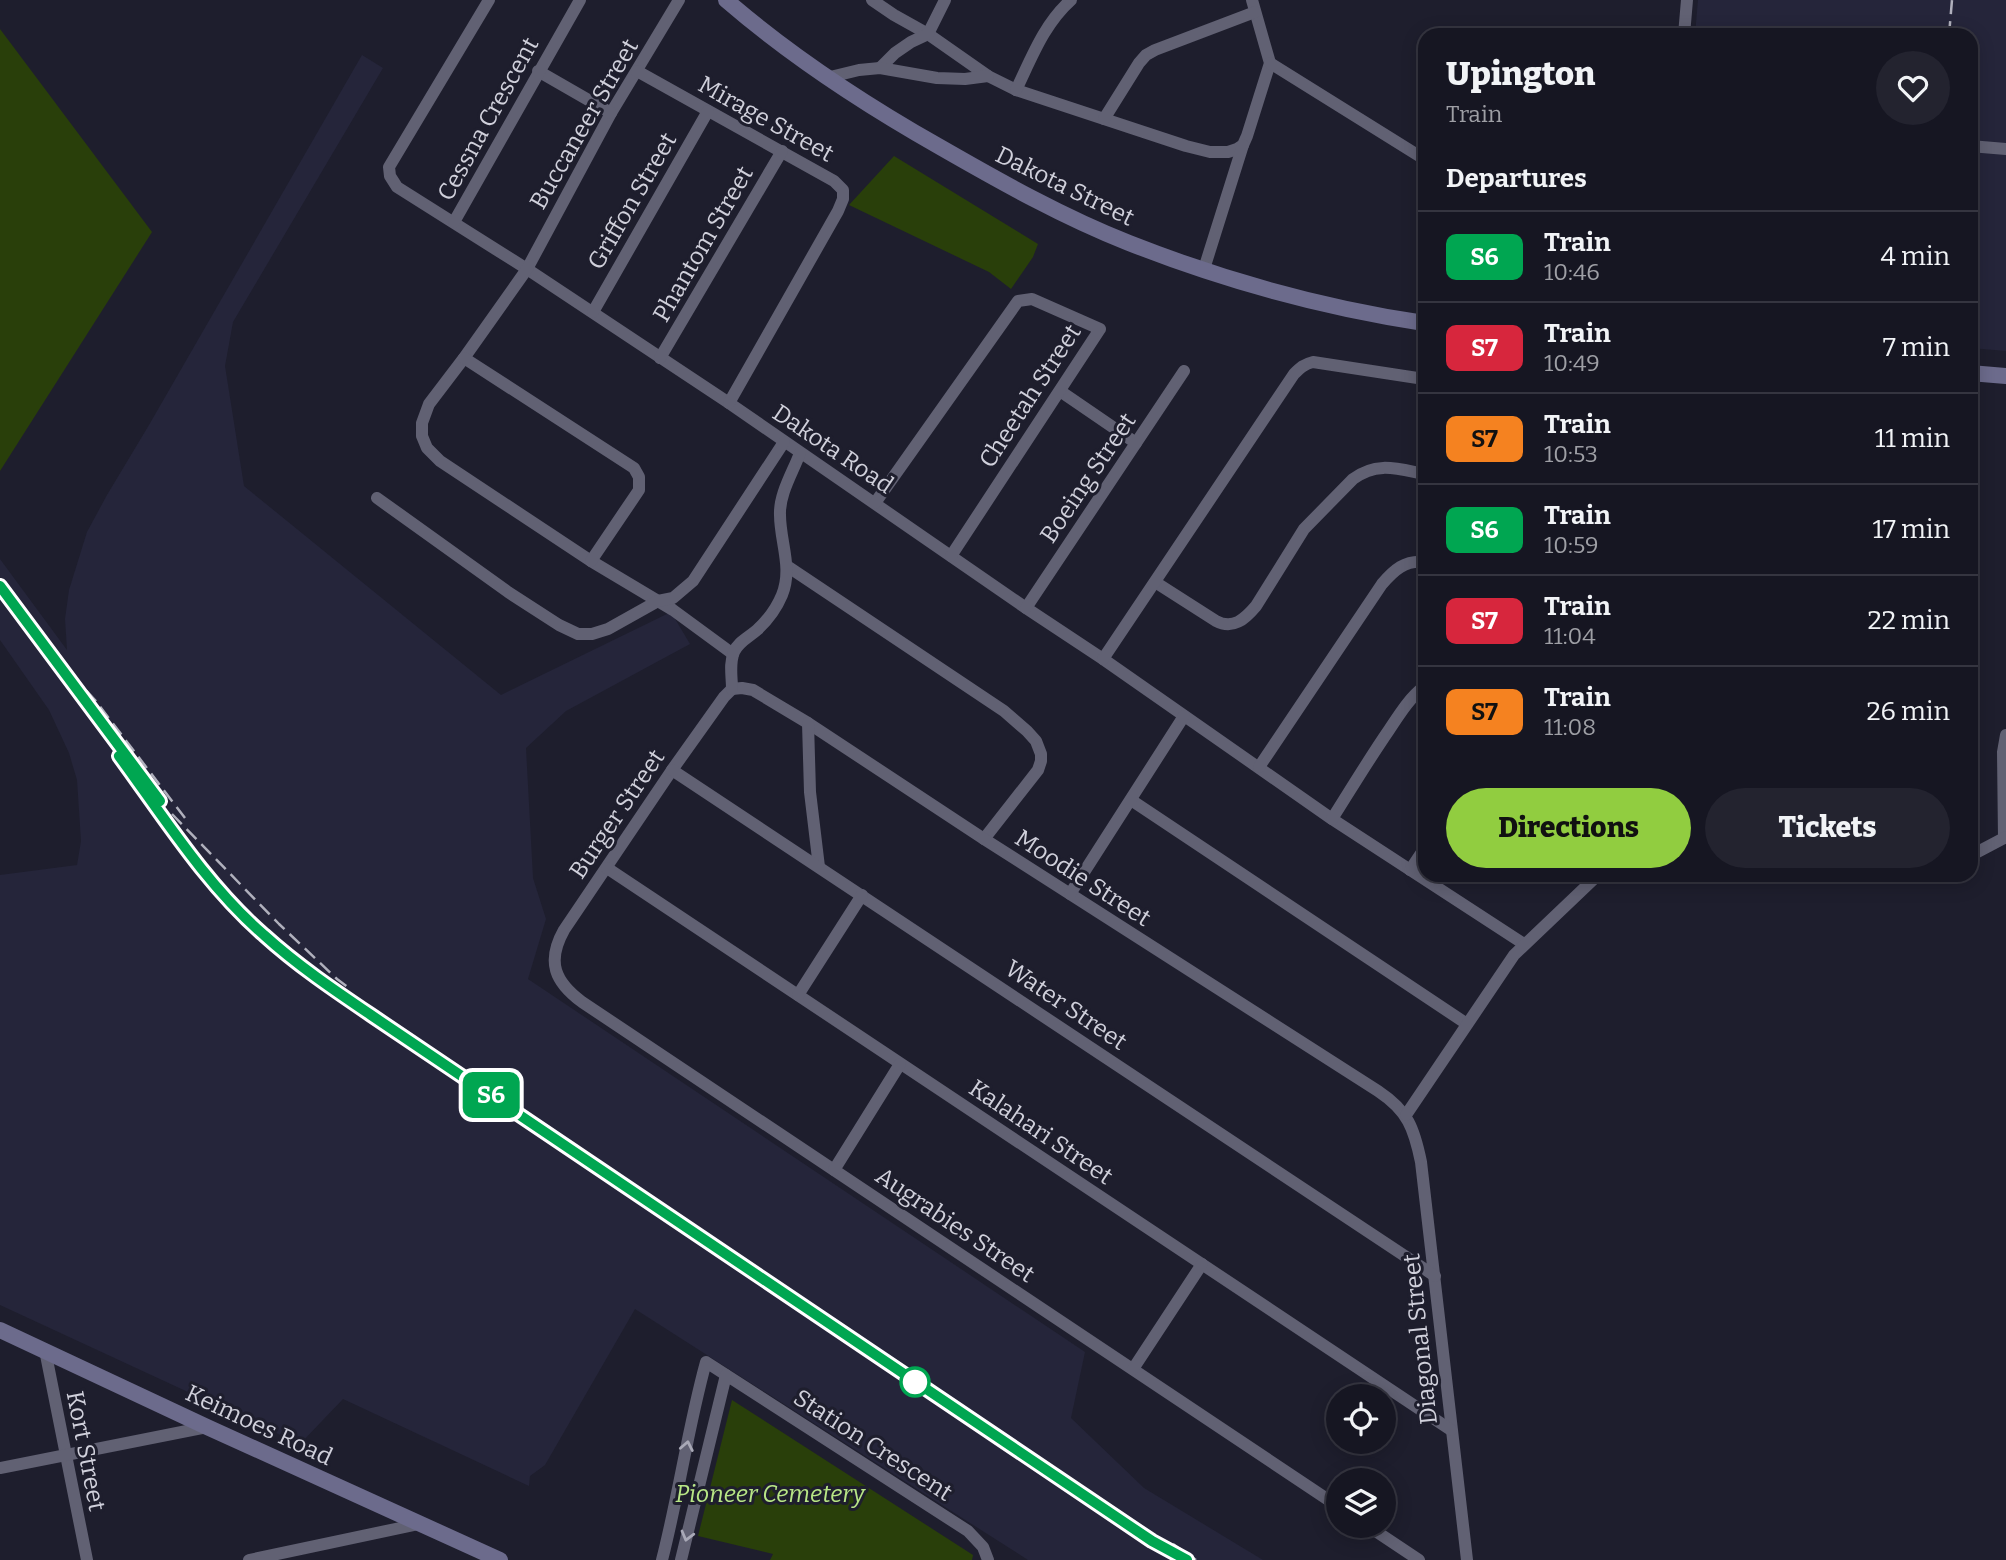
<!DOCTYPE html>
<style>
body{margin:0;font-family:Bitter,serif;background:#23232f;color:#f1f3f6;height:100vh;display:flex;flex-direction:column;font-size:26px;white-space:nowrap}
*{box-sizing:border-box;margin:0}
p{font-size:23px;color:#9e9fa5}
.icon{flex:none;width:38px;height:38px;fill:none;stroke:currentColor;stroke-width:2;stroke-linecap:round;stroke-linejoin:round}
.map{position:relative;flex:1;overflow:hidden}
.sheet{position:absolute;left:1418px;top:28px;width:560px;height:854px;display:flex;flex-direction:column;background:#161622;border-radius:21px;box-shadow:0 4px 18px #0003,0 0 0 2px #353540}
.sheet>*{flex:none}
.badge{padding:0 14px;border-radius:10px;font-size:24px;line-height:46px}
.buttons{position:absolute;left:1326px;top:1384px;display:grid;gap:14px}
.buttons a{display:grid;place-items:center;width:70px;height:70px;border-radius:50%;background:#161622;box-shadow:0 4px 18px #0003,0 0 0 2px #353540;font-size:35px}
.map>.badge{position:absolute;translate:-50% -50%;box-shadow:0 0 0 4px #fff}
h2{padding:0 28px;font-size:26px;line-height:63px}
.round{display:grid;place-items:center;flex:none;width:74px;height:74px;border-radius:37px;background:#23232f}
.summary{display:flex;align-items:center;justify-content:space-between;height:119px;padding:0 28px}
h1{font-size:33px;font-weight:800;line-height:52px}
.button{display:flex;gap:14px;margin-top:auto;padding:14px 28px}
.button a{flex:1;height:80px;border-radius:42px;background:#91cd40;color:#111;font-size:28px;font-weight:800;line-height:80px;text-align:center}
.button a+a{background:#23232f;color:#f1f3f6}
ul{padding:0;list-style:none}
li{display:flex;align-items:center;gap:21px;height:91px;padding:0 28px;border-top:2px solid #353540}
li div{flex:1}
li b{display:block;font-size:26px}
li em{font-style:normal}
li .badge{min-width:77px;font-weight:700;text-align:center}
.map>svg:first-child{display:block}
</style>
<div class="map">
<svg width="2006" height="1560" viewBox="0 0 2006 1560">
<rect width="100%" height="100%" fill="#1e1e2d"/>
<g fill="#25253a">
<polygon points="1698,0 2006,0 2006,351 1971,348 1970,35 1695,35"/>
<polygon points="362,55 383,68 233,322 225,366 244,486 501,695 671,612 690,644 566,711 526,748 533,878 546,919 528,979 1085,1352 1071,1418 1144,1488 1263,1560 1028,1560 635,1309 545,1465 530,1476 529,1486 343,1399 300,1444 0,1305 0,875 77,865 81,841 77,780 69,753 49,710 0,640 0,559 67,650 65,619 69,590 87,532 107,495 149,425"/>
</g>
<g fill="#293f0a">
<polygon points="0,29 152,232 0,471"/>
<polygon points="894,156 1038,244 1033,257 1011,289 989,272 849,205"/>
<polygon points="732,1400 973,1555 972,1560 770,1560 773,1554 698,1536"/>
</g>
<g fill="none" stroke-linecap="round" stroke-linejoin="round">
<g stroke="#616173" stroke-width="12">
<polyline points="489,0 389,167 390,176 397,187 527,269 729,403 1026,608 1103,659 1332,819 1524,944"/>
<polyline points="679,0 611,113 527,269 464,358 429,404 422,423 422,436 427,448 440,461 591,561 673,610 733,654"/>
<polyline points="872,0 894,15 928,34 988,76 1016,90 1186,146 1210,152 1228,152 1237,149 1243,145 1247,136 1270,63 1252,0"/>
<polyline points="1684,35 1687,0"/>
<polyline points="1270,63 1424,159"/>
<polyline points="880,68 895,53 911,42 928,34 945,0"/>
<polyline points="538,71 611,113"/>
<polyline points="637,71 834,181 843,190 843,199 838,211 729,403"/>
<polyline points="826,78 859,70 880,68 937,78 965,79 988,76"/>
<path d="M1016,90c16,-33 28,-66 55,-90"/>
<polyline points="1104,119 1139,63 1146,55 1155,50 1255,12"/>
<polyline points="1970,146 2006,149"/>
<polyline points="454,222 580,0"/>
<polyline points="1204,269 1243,145"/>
<polyline points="593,312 708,111"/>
<polyline points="464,358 634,468 639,477 639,490 591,561"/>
<polyline points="660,358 782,151"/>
<polyline points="1060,391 1136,443"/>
<polyline points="377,498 508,592 559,625 578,634 592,634 608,629 658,601 673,598 693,581 784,442"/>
<polyline points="875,503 1018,301 1032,299 1100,329 951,556"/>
<polyline points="787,566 1004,711 1027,731 1036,741 1041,754 1041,761 1038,770 984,839"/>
<path d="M1155,582l61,39c17,9 29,-2 40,-15l48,-77 49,-50c24,-18 45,-10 71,-5"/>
<polyline points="1026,608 1184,371"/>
<path d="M1103,659l191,-285c6,-6 10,-10 19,-12l111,17"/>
<path d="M732,689l-8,8 -52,73 -108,160c-18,32 -9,52 18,72l757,505"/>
<path d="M732,689l10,-1 11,2 55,33 176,116 394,252c30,20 36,37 43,71l46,398"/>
<path d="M732,689c0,-12 -3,-26 2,-37 4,-10 15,-15 23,-22 11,-10 20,-23 25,-35 11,-27 -2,-53 -2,-80 -1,-21 13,-43 20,-62"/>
<polyline points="808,723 810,792 819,867"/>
<path d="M1259,767l123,-183c12,-14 23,-24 42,-22"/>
<polyline points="672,770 1435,1276"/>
<polyline points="1131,800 1467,1024"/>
<path d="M1332,819c19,-30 37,-60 57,-89 10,-15 21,-33 35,-43"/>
<polyline points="2004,838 2003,752 2006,735"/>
<polyline points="1970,856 2006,837"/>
<polyline points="607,868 1451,1430"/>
<polyline points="1410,870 1424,849"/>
<polyline points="1070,894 1184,716"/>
<polyline points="798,995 862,895"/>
<polyline points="1406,1115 1514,955 1598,875"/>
<polyline points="834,1170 900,1064"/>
<polyline points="45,1350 87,1560"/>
<polyline points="1133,1369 1202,1264"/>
<polyline points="0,1468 207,1427"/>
<polyline points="1368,1526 1419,1560"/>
<polyline points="249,1560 419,1524"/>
<path d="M662,1560c17,-66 26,-133 44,-198l262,169 15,16 5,13"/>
<polyline points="681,1560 726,1375"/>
</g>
<g stroke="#6c6b8c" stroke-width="16">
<path d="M726,0c66,57 138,104 214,147 61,35 123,70 189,96 94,37 195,65 295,80"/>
<polyline points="1970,373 2006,376"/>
<polyline points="0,1330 207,1427 500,1560"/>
</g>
<g stroke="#b0b0bc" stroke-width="2.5" stroke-dasharray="14 7" stroke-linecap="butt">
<polyline points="1949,35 1952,0"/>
<polyline points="0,596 198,862 226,897 248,921 263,935 318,978 1180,1560"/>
<polyline points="58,660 95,700 185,818"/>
<polyline points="172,814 279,924 337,979 349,988"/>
<polyline points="1173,1544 1196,1560"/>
</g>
</g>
<defs><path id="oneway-chevron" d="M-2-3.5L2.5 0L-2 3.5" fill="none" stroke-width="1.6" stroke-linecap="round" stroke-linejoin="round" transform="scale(1.75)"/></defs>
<g stroke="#a9a9b7">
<use href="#oneway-chevron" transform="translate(687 1446) rotate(-79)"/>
<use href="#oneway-chevron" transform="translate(687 1536) rotate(105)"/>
</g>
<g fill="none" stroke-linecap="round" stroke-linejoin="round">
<defs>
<path id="line" d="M0,586l160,215 -41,-45c44,60 88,130 145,179 33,30 70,55 107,80l781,526 35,19"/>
</defs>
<use href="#line" stroke="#fff" stroke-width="16"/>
<use href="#line" stroke="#00a651" stroke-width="10"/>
</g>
<circle fill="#fff" stroke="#00a651" stroke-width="3.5" cx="915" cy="1382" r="14"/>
<g text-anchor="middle" stroke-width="6" stroke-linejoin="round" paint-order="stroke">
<g font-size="24" fill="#d0d0db" stroke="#1e1e2d">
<text transform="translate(488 119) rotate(-61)" y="8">Cessna Crescent</text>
<text transform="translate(766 119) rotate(29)" y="8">Mirage Street</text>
<text transform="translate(584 124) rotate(-60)" y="8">Buccaneer Street</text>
<text transform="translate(1065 186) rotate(26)" y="8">Dakota Street</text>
<text transform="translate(632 201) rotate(-60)" y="8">Griffon Street</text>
<text transform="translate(703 244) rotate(-60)" y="8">Phantom Street</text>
<text transform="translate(1030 396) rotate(-57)" y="8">Cheetah Street</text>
<text transform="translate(833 449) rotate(34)" y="8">Dakota Road</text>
<text transform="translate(1088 478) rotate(-56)" y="8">Boeing Street</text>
<text transform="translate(617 814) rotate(-56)" y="8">Burger Street</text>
<text transform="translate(1083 878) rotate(33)" y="8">Moodie Street</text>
<text transform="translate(1066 1005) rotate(34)" y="8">Water Street</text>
<text transform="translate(1041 1132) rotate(34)" y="8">Kalahari Street</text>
<text transform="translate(955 1225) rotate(34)" y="8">Augrabies Street</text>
<text transform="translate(1420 1339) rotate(-96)" y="8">Diagonal Street</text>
<text transform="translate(259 1425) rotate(25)" y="8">Keimoes Road</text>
<text transform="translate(873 1445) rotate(33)" y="8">Station Crescent</text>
<text transform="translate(86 1451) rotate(79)" y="8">Kort Street</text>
</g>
<g font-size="24" font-style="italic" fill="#b8e686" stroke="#1e1e2d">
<text x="770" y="1502">Pioneer Cemetery</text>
</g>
</g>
</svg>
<div class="buttons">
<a><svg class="icon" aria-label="locate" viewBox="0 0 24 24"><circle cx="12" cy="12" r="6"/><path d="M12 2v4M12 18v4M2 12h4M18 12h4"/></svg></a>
<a><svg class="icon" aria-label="layers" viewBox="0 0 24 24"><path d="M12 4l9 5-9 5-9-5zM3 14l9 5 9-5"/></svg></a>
</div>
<b class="badge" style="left:491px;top:1095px;background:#00a651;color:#fff">S6</b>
<section class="sheet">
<div class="summary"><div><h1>Upington</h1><p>Train</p></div><a class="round"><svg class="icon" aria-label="heart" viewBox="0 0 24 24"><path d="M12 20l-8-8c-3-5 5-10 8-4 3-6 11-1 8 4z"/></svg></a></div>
<h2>Departures</h2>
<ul>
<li><span class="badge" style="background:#00a651;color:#fff">S6</span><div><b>Train</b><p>10:46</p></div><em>4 min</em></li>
<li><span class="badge" style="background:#d7263d;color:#fff">S7</span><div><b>Train</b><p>10:49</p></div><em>7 min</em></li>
<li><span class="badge" style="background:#f58220;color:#111">S7</span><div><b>Train</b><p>10:53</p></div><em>11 min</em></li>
<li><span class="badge" style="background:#00a651;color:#fff">S6</span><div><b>Train</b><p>10:59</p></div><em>17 min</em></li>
<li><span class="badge" style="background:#d7263d;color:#fff">S7</span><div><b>Train</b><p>11:04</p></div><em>22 min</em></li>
<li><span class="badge" style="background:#f58220;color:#111">S7</span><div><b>Train</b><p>11:08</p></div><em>26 min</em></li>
</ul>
<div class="button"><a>Directions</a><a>Tickets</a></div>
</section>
</div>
